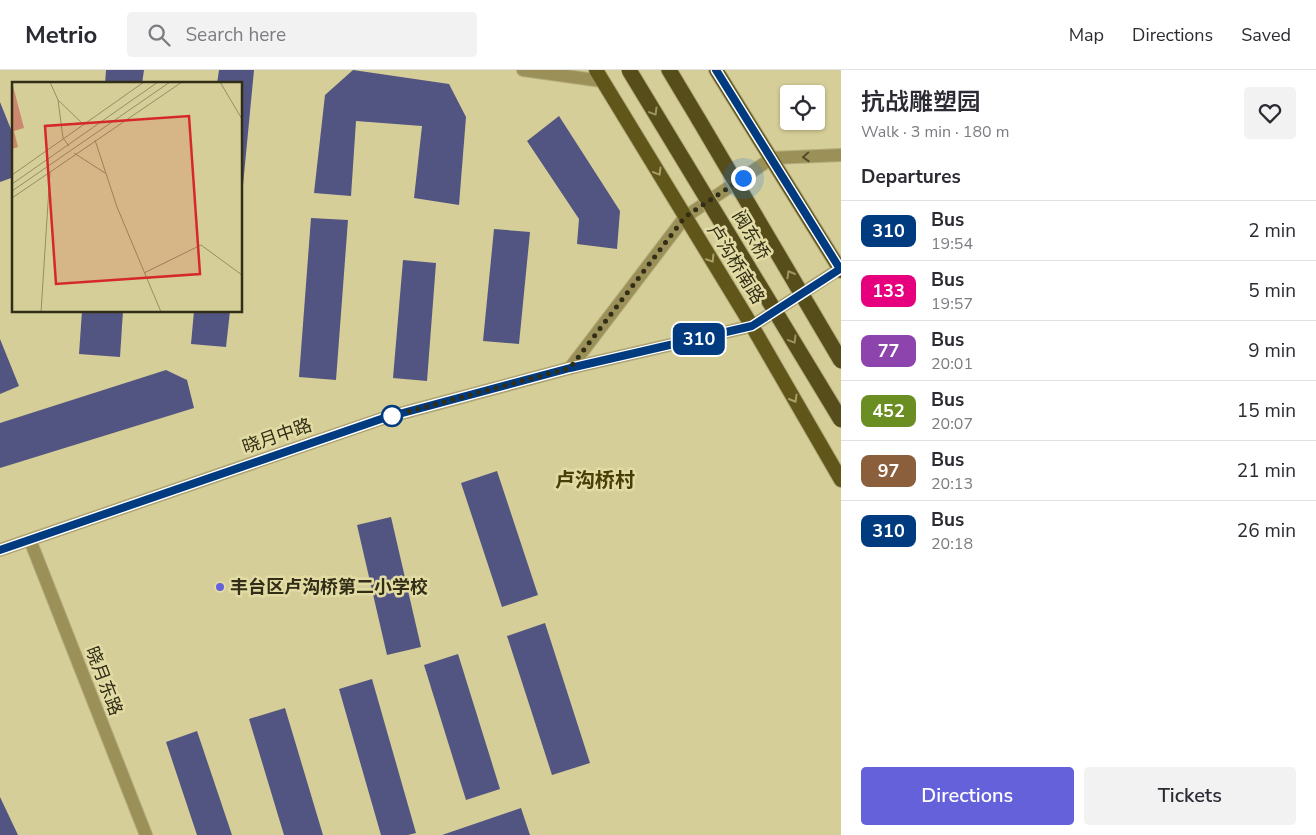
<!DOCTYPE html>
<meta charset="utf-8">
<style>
body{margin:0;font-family:"Nunito Sans","Noto Sans SC",sans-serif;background:#f2f2f3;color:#2b2b33;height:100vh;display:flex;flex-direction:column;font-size:19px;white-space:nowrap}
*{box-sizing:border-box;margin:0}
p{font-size:16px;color:#7c7c81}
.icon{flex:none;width:28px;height:28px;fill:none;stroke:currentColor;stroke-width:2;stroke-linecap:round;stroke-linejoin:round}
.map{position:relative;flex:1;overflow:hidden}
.panel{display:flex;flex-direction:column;background:#fff;width:475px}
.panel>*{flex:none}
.badge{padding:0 10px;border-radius:8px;font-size:18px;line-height:32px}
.tools{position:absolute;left:780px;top:15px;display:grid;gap:10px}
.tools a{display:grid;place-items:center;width:45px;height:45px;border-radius:5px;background:#fff;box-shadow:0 1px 4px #0004;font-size:25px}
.you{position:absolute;width:25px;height:25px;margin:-12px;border:4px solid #fff;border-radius:50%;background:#1a73e8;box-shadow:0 0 0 8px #1a73e833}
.map>.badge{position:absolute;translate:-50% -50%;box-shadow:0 0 0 2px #fff}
h2{padding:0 20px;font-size:19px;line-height:45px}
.round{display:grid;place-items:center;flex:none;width:52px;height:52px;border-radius:5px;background:#f2f2f3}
.overview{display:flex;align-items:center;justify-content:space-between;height:85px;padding:0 20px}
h1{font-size:24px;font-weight:600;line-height:38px}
.cta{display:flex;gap:10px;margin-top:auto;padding:10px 20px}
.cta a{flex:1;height:58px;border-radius:5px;background:#6461da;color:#fff;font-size:20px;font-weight:600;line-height:58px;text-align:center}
.cta a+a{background:#f2f2f3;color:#2b2b33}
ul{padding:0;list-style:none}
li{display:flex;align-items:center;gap:15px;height:60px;padding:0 20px;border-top:1px solid #e1e1e2}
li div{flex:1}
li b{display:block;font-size:19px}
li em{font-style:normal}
li .badge{min-width:55px;font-weight:700;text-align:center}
header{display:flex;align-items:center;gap:30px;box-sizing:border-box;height:70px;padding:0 25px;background:#fff;border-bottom:1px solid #e1e1e2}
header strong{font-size:24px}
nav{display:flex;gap:28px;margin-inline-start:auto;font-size:18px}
.search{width:350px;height:45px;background:#f2f2f3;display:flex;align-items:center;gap:12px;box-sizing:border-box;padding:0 18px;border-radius:5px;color:#7c7c81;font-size:19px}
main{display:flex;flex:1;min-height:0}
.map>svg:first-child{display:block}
</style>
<header>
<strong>Metrio</strong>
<div class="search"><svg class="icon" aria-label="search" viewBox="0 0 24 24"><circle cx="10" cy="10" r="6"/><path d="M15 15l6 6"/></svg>Search here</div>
<nav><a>Map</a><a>Directions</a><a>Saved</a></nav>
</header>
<main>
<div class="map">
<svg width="841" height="765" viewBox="0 0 841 765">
<rect width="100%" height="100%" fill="#d6ce98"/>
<g fill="#525581">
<polygon points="106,0 144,0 142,14 105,14"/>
<polygon points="219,0 254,0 243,115 241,115 241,14 217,14"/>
<polygon points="353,0 449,14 466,47 459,135 414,128 422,56 356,51 351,126 314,123 325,25"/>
<polygon points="0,32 14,67 14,107 0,112"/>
<polygon points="559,46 620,141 617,179 577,174 579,149 527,71"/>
<polygon points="311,148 348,150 336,310 299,307"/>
<polygon points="494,159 530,162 519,274 483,271"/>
<polygon points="403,190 436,193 427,311 393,308"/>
<polygon points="82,241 123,241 120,287 79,284"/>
<polygon points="194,241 230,241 226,277 191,274"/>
<polygon points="0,269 19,316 0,324"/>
<polygon points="166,300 187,310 194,338 0,398 0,353"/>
<polygon points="497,401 538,525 502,537 461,413"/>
<polygon points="391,447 421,577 387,585 357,455"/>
<polygon points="545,553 590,693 552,705 507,566"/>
<polygon points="458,584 500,719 466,730 424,595"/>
<polygon points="372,609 416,763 408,765 381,765 339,619"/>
<polygon points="285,638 323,765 284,765 249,649"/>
<polygon points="197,661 232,765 197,765 166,672"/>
<polygon points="0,727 18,765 0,765"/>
<polygon points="521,738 530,765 442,765"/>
</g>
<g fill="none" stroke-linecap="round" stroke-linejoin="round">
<defs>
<g id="tertiary">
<polyline points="523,0 602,11"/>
<polyline points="570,298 685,147 772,88 841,85"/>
<polyline points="30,470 146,765"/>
<polyline points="0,480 384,348 570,298 752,256 841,198"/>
</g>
<g id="trunk">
<polyline points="596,0 752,256 841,410"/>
<polyline points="716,0 841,201"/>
</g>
<polyline id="motorway" points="669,0 699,50"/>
</defs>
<use href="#tertiary" stroke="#b2ab7c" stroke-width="14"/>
<use href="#trunk" stroke="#b2ab7c" stroke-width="16"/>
<use href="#motorway" stroke="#b2ab7c" stroke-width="17"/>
<use href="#tertiary" stroke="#9b9158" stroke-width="12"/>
<use href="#trunk" stroke="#60561a" stroke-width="14"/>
<use href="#motorway" stroke="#564d1b" stroke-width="15"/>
<defs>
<g id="motorway-bridge">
<polyline points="629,0 841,350"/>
<polyline points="699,50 841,291"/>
</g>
</defs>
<use href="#motorway-bridge" stroke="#b2ab7c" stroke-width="17" stroke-linecap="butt"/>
<use href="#motorway-bridge" stroke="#564d1b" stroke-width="15"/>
</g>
<defs><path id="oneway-chevron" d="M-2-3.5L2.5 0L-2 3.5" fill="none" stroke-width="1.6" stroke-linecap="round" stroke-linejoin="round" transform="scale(1.25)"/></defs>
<g stroke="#9c9460">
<use href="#oneway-chevron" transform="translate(654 42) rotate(59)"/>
<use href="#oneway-chevron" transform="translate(790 204) rotate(-120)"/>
<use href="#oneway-chevron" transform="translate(793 270) rotate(59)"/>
</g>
<use stroke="#514b2a" href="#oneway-chevron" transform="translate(806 87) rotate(177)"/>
<g stroke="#a89f66">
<use href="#oneway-chevron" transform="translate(658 102) rotate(59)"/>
<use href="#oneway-chevron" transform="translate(711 189) rotate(58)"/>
<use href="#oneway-chevron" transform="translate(794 329) rotate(60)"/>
</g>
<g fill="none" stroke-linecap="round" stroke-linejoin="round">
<defs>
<polyline id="line" points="0,480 384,348 570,298 752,256 840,199 716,0"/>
</defs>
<use href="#line" stroke="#fff" stroke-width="11"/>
<use href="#line" stroke="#003b80" stroke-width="8"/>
<polyline stroke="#312d17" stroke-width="5" stroke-dasharray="0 9" points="392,346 570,298 685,147 743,108"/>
</g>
<circle fill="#fff" stroke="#003b80" stroke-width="2.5" cx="392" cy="346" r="10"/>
<circle fill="#6461da" stroke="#e3dba4" stroke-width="2" cx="220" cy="517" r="5"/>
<g text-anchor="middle" stroke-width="5" stroke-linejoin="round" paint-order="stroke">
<g font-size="18" fill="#312d17" stroke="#e3dba4">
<text transform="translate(751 165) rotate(59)" y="6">阀东桥</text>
<text transform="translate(736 194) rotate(58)" y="6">卢沟桥南路</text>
<text transform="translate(277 366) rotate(-19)" y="6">晓月中路</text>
<text transform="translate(104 611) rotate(69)" y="6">晓月东路</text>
</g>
<g font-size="18" font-weight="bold" fill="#312d17" stroke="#e3dba4" text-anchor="start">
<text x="230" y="523">丰台区卢沟桥第二小学校</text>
</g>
<g font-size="20" font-weight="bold" fill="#473e06" stroke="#e3dba4">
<text x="595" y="417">卢沟桥村</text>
</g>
</g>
<g transform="translate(12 12)">
<rect width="230" height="230" fill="#d6ce98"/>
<path d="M0,0l12,46 -10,3 4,16 -6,2z" fill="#cc886f"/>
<path fill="none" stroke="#948e64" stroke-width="1" d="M38,0l8,18 5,38 6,8M208,0l22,37M46,18l26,25M83,58l22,67 44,105M62,71l31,20M0,93l132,-93M0,102l146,-102M0,109l158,-109M0,116l170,-116M132,191l57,-28 41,30M29,230l9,-140"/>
<path fill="#d62828" fill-opacity="0.15" stroke="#d62828" stroke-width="2.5" d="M177,34l11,158 -144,10 -11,-158z"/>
<rect width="230" height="230" fill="none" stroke="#312d17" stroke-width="2.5"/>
</g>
</svg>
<div class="tools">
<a><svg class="icon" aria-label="locate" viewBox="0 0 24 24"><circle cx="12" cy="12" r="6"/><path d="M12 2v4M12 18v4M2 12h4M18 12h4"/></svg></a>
</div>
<div class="you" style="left:743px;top:108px"></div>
<b class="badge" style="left:699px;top:269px;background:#003b80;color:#fff">310</b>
</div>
<section class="panel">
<div class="overview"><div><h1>抗战雕塑园</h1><p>Walk · 3 min · 180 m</p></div><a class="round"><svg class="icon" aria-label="heart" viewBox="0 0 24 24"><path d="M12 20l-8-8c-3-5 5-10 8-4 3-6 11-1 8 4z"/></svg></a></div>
<h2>Departures</h2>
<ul>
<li><span class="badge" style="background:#003b80;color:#fff">310</span><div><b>Bus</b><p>19:54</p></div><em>2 min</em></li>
<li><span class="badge" style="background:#e6007e;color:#fff">133</span><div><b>Bus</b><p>19:57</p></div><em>5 min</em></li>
<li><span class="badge" style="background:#8e44ad;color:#fff">77</span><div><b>Bus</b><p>20:01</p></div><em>9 min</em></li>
<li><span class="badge" style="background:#6b8e23;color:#fff">452</span><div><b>Bus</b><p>20:07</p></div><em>15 min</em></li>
<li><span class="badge" style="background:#8b5e3c;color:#fff">97</span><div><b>Bus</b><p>20:13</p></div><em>21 min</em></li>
<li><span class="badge" style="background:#003b80;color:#fff">310</span><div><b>Bus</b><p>20:18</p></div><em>26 min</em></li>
</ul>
<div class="cta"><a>Directions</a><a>Tickets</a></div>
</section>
</main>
